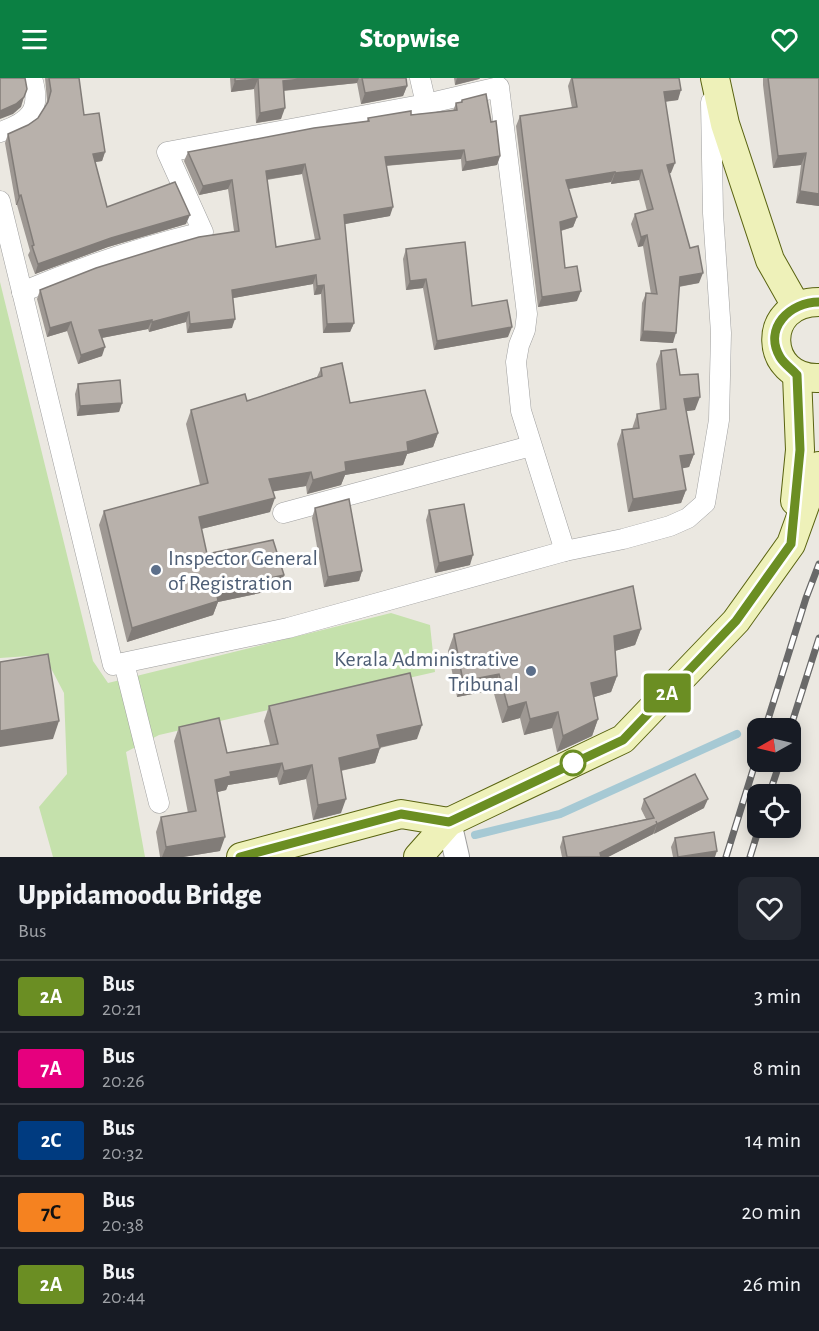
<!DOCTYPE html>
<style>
body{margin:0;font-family:"Alegreya Sans",sans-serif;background:#242831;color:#f1f3f6;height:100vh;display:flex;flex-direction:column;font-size:22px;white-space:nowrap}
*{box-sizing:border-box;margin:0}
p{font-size:20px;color:#9ea1a6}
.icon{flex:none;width:33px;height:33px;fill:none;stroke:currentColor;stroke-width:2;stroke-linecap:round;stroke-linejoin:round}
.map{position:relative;height:779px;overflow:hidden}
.details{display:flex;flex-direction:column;background:#171b24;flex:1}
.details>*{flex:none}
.badge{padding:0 12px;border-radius:4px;font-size:21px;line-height:39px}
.needle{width:39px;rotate:262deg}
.controls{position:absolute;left:747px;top:640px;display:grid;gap:12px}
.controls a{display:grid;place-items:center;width:54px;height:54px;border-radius:12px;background:#171b24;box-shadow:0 3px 15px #0003;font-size:30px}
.map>.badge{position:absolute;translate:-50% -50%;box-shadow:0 0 0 3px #fff}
.round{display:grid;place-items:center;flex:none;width:63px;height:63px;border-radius:12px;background:#242831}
.overview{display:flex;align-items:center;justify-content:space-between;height:102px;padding:0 18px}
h1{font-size:28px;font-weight:800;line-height:45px}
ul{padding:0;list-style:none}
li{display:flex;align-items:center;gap:18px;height:72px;padding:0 18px;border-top:2px solid #363941}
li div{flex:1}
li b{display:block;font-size:22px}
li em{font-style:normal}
li .badge{min-width:66px;font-weight:700;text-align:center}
header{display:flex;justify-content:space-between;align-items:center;height:78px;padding:0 18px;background:#0b8043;color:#fff;font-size:27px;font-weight:800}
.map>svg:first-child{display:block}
</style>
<header><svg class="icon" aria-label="menu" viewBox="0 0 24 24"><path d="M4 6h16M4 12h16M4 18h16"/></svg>Stopwise<svg class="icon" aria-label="heart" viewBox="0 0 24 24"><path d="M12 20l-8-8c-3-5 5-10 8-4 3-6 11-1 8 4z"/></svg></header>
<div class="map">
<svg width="819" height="779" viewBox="0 0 819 779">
<rect width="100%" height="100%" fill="#ebe8e1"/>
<polygon fill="#c5e1ac" points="0,204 93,583 108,605 391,535 430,547 435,594 159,657 126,674 145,779 53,779 39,729 67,696 64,615 44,577 0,580"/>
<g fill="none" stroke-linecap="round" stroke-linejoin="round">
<polyline stroke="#a6c9d4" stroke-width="8" points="475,757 560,736 737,656"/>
<defs>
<g id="minor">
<polyline points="420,0 426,26"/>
<path d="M0,54c30,-10 42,-22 32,-54"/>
<polyline points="0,123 113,587 288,550 565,473 623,461 670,448 688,440 705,425 719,342 721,255 713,135 711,24"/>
<path d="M22,214c59,-25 119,-45 181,-60l-36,-80 259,-48 73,-17 28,227 -2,16 -6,15 -3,17 5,49 44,140"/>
<polyline points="283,435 531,368"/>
<polyline points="124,585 159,725"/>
</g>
<polyline id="tertiary" points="449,744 457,779"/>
<g id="secondary">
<polyline points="715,0 725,46 770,182 796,228"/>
<path d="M819,224c-59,0 -55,78 0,76"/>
<polyline points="795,423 800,372 797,297"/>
<polyline points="241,779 401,736 449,744"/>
<polyline points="418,779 449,744 623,661 736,543 791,466 819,388"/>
</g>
</defs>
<use href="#minor" stroke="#9f9f9f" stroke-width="21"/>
<use href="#tertiary" stroke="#9f9f9f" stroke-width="26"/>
<use href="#secondary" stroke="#596310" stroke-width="30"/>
<use href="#minor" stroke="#fff" stroke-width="20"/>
<use href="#tertiary" stroke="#fff" stroke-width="24"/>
<use href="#secondary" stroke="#eef1b9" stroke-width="28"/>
<defs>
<g id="rail">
<polyline points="765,651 806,520 819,486"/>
<polyline points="790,651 819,560"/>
<polyline points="769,717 780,684"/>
<polyline points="726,779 758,676"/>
<polyline points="750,779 759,750"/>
</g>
</defs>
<use href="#rail" stroke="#696969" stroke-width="7"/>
<use href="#rail" stroke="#fff" stroke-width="4.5" stroke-dasharray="14" stroke-linecap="butt"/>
</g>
<g fill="#9e9893" fill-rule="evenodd">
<polygon points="45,0 79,0 84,37 105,74 102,83 95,84 107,129 186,146 108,169 35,196 28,177 30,173 17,127 16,127 5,65 8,56 28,47 38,40 46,28 47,22"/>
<polygon points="230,0 406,0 407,8 403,18 361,26 357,5 284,13 281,41 256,45 254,11 231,14"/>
<polygon points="454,0 480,0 479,1 455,7"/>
<polygon points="571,0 679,0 678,22 665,24 671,95 669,95 699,205 679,209 673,265 640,263 642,225 646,215 651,216 643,168 638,169 631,146 635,136 647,133 639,102 611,106 611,104 568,111 577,139 573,149 561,153 565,190 577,223 538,229 516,48 520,38 572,30 568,8"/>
<polygon points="763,0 819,0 819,128 796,125 801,87 773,90 763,7"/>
<path d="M462,22l29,22 9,34 -3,9 -35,6 -1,-12 -75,7 4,50 -46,8 10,99 -4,9 -27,1 -2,-39 -7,1 -1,-11 -80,14 -1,30 -45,5 -1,-11 -37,10 -1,-3 -46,9v18l-24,8 -11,-33 -20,6 -10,-38 3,-9 194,-59 -6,-42 -29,6 -15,-34 4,-9 179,-31 1,-3 85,-7 3,-8 5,-1zM302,96l13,66 -39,7 -9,-67z"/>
<polygon points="406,171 472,228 508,259 434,272 423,210 406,212 403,181"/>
<polygon points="661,273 680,297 695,332 686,333 694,376 689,389 682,390 686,412 681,425 628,434 617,366 622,352 632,351 637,336 660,332 656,286"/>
<polygon points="321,290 350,325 438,355 433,369 407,376 403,387 345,397 341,407 307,416 306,408 273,413 270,434 201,451 207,476 284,497 279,511 218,524 213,537 127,564 99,447 104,433 200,407 186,346 191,332 247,323 317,299"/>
<polygon points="78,306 122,325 119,334 77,338 75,316"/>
<polygon points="315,430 362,493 359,503 324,509 312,440"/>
<polygon points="429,432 470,487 435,495 426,442"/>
<polygon points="641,551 635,567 615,573 617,598 611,614 594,619 598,641 592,658 557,674 552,650 524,657 520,640 502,645 493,612 457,619 448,573 454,556"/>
<polygon points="269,628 417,661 380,670 375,685 341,693 341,735 313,742 306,701 279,707 277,699 228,707 226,712 217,714 220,773 183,779 160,779 156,754 161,739 188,735 174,663 179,649 227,675 270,667 264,643"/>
<polygon points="644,721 704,730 608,779 562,779 560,769 563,759 646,741 641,731"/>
<polygon points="675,760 715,779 673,779 671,769"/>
</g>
<g fill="#817c78">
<polygon points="312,0 359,0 357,5 279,13 283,3"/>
<polygon points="457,0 480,0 479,1 455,7"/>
<polygon points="258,1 254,11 231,14 235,3"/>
<polygon points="407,8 403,18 361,26 365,15"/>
<polygon points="681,12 678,22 660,24 664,14"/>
<polygon points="24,19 21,29 13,36 0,41 0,33"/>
<polygon points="285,30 281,41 256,45 260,35"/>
<polygon points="464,72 461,81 381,88 385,79"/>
<polygon points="105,74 102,83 89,85 93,76"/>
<polygon points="806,75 801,87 773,90 778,78"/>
<polygon points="500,78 497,87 462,93 466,84"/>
<polygon points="675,85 671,95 663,97 667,87"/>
<polygon points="305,86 302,96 262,102 266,93"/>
<polygon points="642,92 639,102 611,106 615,95"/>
<polygon points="615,94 611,104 562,112 566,102"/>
<polygon points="232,102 228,111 199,117 203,108"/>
<polygon points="800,113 819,116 819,128 796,125"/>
<polygon points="21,117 17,127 16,127 19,118"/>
<polygon points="393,129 390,138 340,147 344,137"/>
<polygon points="190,137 186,146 108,169 35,196 38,186 111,160"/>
<polygon points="577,139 573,149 556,154 560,144"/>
<polygon points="647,157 643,168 638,169 641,159"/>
<polygon points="703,195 699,205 676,209 680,199"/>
<polygon points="316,197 313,206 228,221 232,212"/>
<polygon points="426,201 423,210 406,212 410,203"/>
<polygon points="324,207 321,216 314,217 317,208"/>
<polygon points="581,213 577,223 538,229 542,219"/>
<polygon points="189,234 186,244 149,254 152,244"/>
<polygon points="235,241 232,250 187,255 190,246"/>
<polygon points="152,242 148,251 96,261 99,252"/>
<polygon points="71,244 67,253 47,259 50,250"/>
<polygon points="354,245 350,254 323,255 327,246"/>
<polygon points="512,249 508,259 434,272 437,263"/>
<polygon points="643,253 676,255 673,265 640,263"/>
<polygon points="105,269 102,278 78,286 81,277"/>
<polygon points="700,319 695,332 680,334 684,321"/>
<polygon points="122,325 119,334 77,338 80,328"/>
<polygon points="438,355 433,369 407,376 403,387 345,397 341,407 307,416 313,402 345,384"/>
<polygon points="694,376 689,389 675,392 680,378"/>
<polygon points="311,394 306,408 264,415 269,401"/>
<polygon points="686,412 681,425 628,434 633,421"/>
<polygon points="275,420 270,434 193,453 199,439"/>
<polygon points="473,477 470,487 435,495 439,485"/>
<polygon points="362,493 359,503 324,509 328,499"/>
<polygon points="284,497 279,511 218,524 213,537 127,564 132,550 216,512"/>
<polygon points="641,551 635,567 608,575 614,558"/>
<polygon points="499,596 493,612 457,619 463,603"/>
<polygon points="617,598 611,614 585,622 591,605"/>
<polygon points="526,624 520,640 502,645 508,629"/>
<polygon points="558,634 552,650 524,657 530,641"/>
<polygon points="598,641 592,658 557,674 563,658"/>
<polygon points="59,643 53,661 0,669 0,653"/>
<polygon points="422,647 417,661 372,671 377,657"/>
<polygon points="380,670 375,685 334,694 339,680"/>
<polygon points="282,685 277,699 228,707 226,712 210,716 215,702 230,694"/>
<polygon points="312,687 306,701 279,707 284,693"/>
<polygon points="346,721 341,735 313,742 318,727"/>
<polygon points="708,721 704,730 654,756 657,746"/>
<polygon points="657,746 653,756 608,779 599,779 600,775"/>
<polygon points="225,759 220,773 183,779 162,779 166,769"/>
<polygon points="717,773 715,779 679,779"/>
</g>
<g fill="#b8b1ab" stroke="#817c78" stroke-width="1.5" fill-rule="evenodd">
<polygon points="0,0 25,0 27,11 24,19 16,26 0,33"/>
<polygon points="49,0 79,0 84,37 99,35 105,74 93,76 107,129 175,104 190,137 111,160 38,186 32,168 34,167 21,117 19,118 8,56 28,47 38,40 48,24 51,13"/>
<polygon points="235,0 312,0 283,3 285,30 260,35 258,1 235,3"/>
<polygon points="362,0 406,0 407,8 365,15"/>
<polygon points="572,0 679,0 681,12 664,14 675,85 667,87 690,170 698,168 703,195 680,199 676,255 643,253 646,215 657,216 647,157 641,159 635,136 653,131 642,92 615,95 615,94 566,102 577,139 560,144 565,190 577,188 581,213 542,219 520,38 577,29"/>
<polygon points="768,0 819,0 819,116 800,113 806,75 778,78"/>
<path d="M486,16l5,28 5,-1 4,35 -34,6 -2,-12 -79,7 8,50 -49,8 10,108 -27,1 -3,-39 -7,1 -1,-11 -84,15 3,29 -45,5 -1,-12 -37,10v-2l-53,10 6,17 -24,8 -10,-33 -21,6 -10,-38 56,-22 68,-21 35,-10 40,-6 -7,-51 -29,6 -15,-34 126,-24 55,-7 -1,-3 43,-7v4l46,-5 -1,-7 6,-1v-2zM305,86l15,75 -44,8 -10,-76z"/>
<polygon points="465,164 472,228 507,222 512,249 437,263 426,201 410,203 406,171"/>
<polygon points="676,271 680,297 698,296 700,319 684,321 694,376 680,378 686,412 633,421 622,352 639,350 637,336 666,331 661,273"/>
<polygon points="342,285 350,325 425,312 438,355 407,364 408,373 345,384 346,393 313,402 311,394 269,401 275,420 199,439 207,476 273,462 284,497 216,512 218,523 132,550 104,433 208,405 191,332 245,316 247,323 322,298 321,290"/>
<polygon points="120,302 122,325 80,328 78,306"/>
<polygon points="349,421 362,493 328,499 315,430"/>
<polygon points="464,426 473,477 439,485 429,432"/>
<polygon points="633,508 641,551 614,558 617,598 591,605 598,641 563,658 558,634 530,641 526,624 508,629 499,596 463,603 454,556"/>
<polygon points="48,576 59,643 0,653 0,584"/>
<polygon points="410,595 422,647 377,657 380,670 339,680 346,721 318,727 312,687 284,693 282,685 230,694 231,698 215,702 225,759 166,769 161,739 196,733 179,649 219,640 227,675 278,666 269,628"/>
<polygon points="695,696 708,721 657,746 656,743 657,746 600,775 601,779 567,779 563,759 654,740 644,721"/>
<polygon points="714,754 717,773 678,779 675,760"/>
</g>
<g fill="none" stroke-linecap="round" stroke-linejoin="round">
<defs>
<path id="line" d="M240,779l161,-43 48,8 174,-82 113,-119 55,-77 9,-94 -3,-75c-5,-6 -13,-11 -17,-18 -17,-29 10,-55 39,-55"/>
</defs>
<use href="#line" stroke="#fff" stroke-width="14"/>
<use href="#line" stroke="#6b8e23" stroke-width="9"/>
</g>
<g fill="#5c6f8a" stroke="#fff" stroke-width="2">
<circle cx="156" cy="492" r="6"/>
<circle cx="531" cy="593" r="6"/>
</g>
<circle fill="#fff" stroke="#6b8e23" stroke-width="3" cx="573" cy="685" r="12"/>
<g text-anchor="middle" stroke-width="6" stroke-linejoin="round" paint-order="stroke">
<g font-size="22" fill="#4e5e75" stroke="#fff" text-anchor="start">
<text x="168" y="487">Inspector General<tspan x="168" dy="25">of Registration</tspan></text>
<text x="519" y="588" text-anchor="end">Kerala Administrative<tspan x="519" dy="25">Tribunal</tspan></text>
</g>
</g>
</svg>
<div class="controls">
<a><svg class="needle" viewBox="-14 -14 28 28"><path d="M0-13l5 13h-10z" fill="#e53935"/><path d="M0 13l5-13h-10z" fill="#9ea1a6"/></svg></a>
<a><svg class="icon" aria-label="locate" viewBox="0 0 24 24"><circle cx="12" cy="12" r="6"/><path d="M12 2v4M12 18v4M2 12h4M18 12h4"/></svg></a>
</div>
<b class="badge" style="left:667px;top:615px;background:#6b8e23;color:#fff">2A</b>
</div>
<section class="details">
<div class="overview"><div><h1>Uppidamoodu Bridge</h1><p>Bus</p></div><a class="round"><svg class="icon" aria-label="heart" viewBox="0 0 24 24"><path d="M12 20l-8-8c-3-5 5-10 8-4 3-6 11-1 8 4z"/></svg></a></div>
<ul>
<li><span class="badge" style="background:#6b8e23;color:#fff">2A</span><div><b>Bus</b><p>20:21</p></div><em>3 min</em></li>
<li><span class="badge" style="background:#e6007e;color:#fff">7A</span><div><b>Bus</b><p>20:26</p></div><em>8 min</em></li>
<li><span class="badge" style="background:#003b80;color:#fff">2C</span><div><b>Bus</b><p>20:32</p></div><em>14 min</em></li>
<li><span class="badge" style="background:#f58220;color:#111">7C</span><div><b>Bus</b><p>20:38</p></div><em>20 min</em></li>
<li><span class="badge" style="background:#6b8e23;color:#fff">2A</span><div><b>Bus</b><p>20:44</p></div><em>26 min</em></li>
</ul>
</section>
